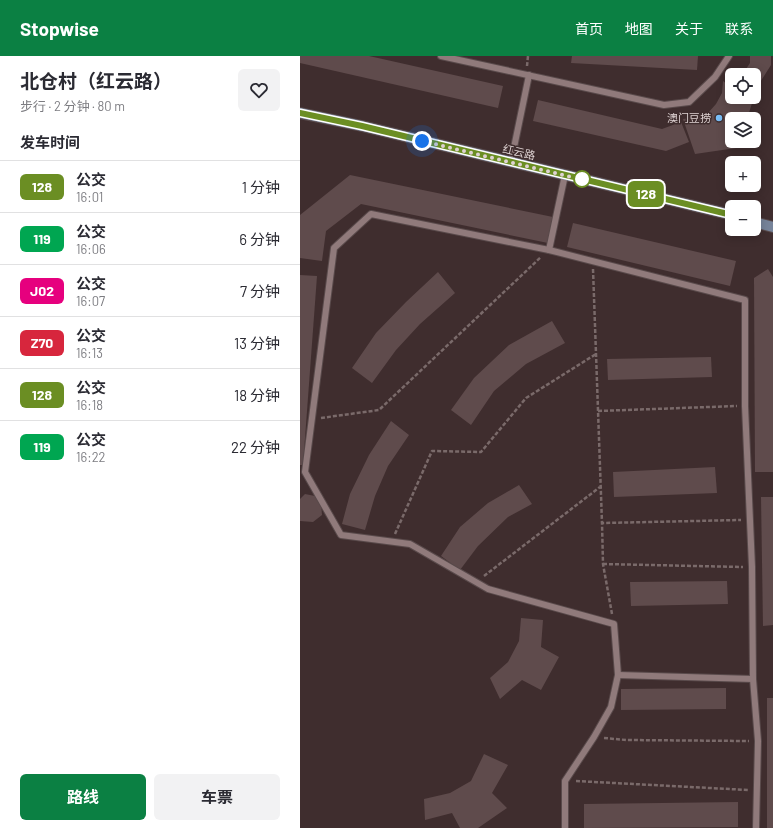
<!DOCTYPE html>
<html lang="zh">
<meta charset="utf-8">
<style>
body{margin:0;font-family:Barlow,"Noto Sans SC",sans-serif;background:#f2f2f3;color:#2b2b33;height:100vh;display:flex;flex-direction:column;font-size:15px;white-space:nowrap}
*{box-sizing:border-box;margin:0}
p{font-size:13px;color:#7c7c81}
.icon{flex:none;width:22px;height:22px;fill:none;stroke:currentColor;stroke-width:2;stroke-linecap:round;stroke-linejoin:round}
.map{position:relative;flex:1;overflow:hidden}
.sheet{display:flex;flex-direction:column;background:#fff;width:300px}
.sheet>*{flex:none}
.badge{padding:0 8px;border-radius:6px;font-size:14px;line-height:26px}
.buttons{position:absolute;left:425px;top:12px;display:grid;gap:8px}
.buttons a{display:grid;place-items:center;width:36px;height:36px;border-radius:6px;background:#fff;box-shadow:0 2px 10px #0003;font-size:20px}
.you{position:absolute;width:20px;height:20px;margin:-10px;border:3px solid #fff;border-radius:50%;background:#1a73e8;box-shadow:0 0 0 6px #1a73e833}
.map>.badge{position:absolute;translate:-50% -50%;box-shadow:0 0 0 2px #fff}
h2{padding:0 20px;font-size:15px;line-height:36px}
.round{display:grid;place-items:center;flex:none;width:42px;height:42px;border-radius:6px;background:#f2f2f3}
.headline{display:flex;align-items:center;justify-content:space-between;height:68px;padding:0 20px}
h1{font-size:19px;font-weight:700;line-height:30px}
.primary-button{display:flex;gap:8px;margin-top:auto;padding:8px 20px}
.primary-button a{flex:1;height:46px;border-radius:6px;background:#0b8043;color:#fff;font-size:16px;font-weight:700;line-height:46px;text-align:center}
.primary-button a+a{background:#f2f2f3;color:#2b2b33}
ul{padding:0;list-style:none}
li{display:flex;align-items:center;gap:12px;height:52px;padding:0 20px;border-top:1px solid #e1e1e2}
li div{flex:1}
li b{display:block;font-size:15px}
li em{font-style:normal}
li .badge{min-width:44px;font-weight:700;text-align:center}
header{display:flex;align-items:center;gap:24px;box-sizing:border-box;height:56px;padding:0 20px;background:#0b8043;color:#fff}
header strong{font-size:19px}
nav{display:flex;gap:22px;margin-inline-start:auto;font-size:14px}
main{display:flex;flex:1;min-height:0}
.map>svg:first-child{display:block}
</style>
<header>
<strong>Stopwise</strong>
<nav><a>首页</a><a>地图</a><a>关于</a><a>联系</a></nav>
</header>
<main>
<section class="sheet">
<div class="headline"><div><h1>北仓村（红云路）</h1><p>步行 · 2 分钟 · 80 m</p></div><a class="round"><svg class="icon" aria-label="heart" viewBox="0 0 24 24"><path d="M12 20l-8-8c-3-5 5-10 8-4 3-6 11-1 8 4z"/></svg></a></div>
<h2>发车时间</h2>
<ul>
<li><span class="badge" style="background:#6b8e23;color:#fff">128</span><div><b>公交</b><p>16:01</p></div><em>1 分钟</em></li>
<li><span class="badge" style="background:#00a651;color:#fff">119</span><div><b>公交</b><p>16:06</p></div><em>6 分钟</em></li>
<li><span class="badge" style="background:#e6007e;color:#fff">J02</span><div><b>公交</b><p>16:07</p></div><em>7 分钟</em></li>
<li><span class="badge" style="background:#d7263d;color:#fff">Z70</span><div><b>公交</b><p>16:13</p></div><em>13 分钟</em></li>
<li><span class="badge" style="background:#6b8e23;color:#fff">128</span><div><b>公交</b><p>16:18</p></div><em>18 分钟</em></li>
<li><span class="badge" style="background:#00a651;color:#fff">119</span><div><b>公交</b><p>16:22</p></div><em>22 分钟</em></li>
</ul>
<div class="primary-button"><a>路线</a><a>车票</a></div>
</section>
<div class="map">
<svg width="473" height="772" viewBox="0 0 473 772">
<rect width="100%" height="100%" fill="#3f2d2e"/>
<g fill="#5f4b4c">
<polygon points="0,0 69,0 203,30 198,52 0,7"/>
<polygon points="272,0 398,0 397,14 271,7"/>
<polygon points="450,0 471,0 471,9 457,31 454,30 454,19 442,19 450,7"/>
<polygon points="423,25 432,32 432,41 454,41 447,63 432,63 432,85 439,85 436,92 395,98 383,63 398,61 408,57 416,48 422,37"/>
<polygon points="238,44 362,73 381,66 389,86 366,95 233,65"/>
<polygon points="50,119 253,161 248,187 61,148 26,175 22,205 0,202 0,159"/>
<polygon points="273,167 436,205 430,230 267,191"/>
<polygon points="468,213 473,221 473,416 455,416 454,222"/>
<polygon points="138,216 155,237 120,268 96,294 72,327 52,312 76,277 106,246"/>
<polygon points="0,219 17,220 3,409 0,409"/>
<polygon points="252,265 265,287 226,308 194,335 171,369 151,354 174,322 209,289"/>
<polygon points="411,301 412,321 308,324 307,303"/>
<polygon points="91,365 109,379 88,410 75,440 65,474 42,468 50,438 69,399"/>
<polygon points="415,411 417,437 314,441 313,416"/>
<polygon points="219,429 232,448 208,461 178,490 160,514 141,500 160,471 188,447"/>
<polygon points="5,438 15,440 21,446 22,459 13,466 0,465 0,443"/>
<polygon points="461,441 473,441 473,569 463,570"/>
<polygon points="427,525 428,548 331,550 330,526"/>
<polygon points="221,562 243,564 241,591 259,601 241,634 222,624 200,643 190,622 208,606 219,585"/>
<polygon points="426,632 426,653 321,654 321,633"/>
<rect x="467" y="642" width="6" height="130"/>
<polygon points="184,698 208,709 192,737 207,752 178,772 160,772 152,757 125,764 124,743 150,737 171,725"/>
<polygon points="438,746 438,771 284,772 284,748"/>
</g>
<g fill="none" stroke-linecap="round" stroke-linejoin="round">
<defs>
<g id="lane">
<polyline points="141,0 364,49 389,46 415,21 429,0"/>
<polyline points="211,106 229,19"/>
<polyline points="265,119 249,194 71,158 34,192 5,416 41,479 110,488 188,533 314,568 318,619 311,651 294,681 265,725 265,772"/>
<polyline points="249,194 445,244 445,350 452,511 453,623 458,685 456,772"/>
<polyline points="318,619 453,623"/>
</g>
<g id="secondary">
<polyline points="0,57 62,70 432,159"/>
<polyline points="454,166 473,171"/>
</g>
</defs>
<use href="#lane" stroke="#594a4b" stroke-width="8"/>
<use href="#secondary" stroke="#594a4b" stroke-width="12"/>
<g stroke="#7a6a6a" stroke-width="2.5" stroke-dasharray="4 2" stroke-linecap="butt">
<polyline points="227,10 228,0"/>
<polyline points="293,213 302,467"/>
<polyline points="298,355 437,350"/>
<polyline points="21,362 79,354 241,201"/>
<polyline points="95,478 132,395 181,396 226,342 296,298"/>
<polyline points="303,508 443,511"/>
<polyline points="184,520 300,431"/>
<polyline points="312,558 303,508 302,467 441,464"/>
<polyline points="304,682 326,684 449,685"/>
<polyline points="276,725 448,734"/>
</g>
<use href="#lane" stroke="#907a7b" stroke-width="6"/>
<use href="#secondary" stroke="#77849a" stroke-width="10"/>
</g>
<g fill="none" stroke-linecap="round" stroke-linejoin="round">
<defs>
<polyline id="line" points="0,57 62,70 432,159"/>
</defs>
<use href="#line" stroke="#fff" stroke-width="9"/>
<use href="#line" stroke="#6b8e23" stroke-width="6"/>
<polyline stroke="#ded2d2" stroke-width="4" stroke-dasharray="0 7.2" points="122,85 284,124 282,123"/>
</g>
<circle fill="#7abff8" stroke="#3f2d2e" stroke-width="1.5" cx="419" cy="62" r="4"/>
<circle fill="#fff" stroke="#6b8e23" stroke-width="2" cx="282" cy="123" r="8"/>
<g text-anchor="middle" stroke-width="3" stroke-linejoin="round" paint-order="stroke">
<g font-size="11" fill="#ded2d2" stroke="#3f2d2e" text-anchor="end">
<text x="411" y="66">澳门豆捞</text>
</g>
<g font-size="11" fill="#ded2d2" stroke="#3f2d2e">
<text transform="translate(219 96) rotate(13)" y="4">红云路</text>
</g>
</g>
</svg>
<div class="buttons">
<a><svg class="icon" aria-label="locate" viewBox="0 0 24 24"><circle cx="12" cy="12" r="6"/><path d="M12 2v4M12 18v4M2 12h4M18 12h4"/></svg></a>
<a><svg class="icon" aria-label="layers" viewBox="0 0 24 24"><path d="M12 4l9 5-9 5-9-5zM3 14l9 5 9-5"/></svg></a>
<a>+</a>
<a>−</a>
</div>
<div class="you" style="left:122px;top:85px"></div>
<b class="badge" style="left:346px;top:138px;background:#6b8e23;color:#fff">128</b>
</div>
</main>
